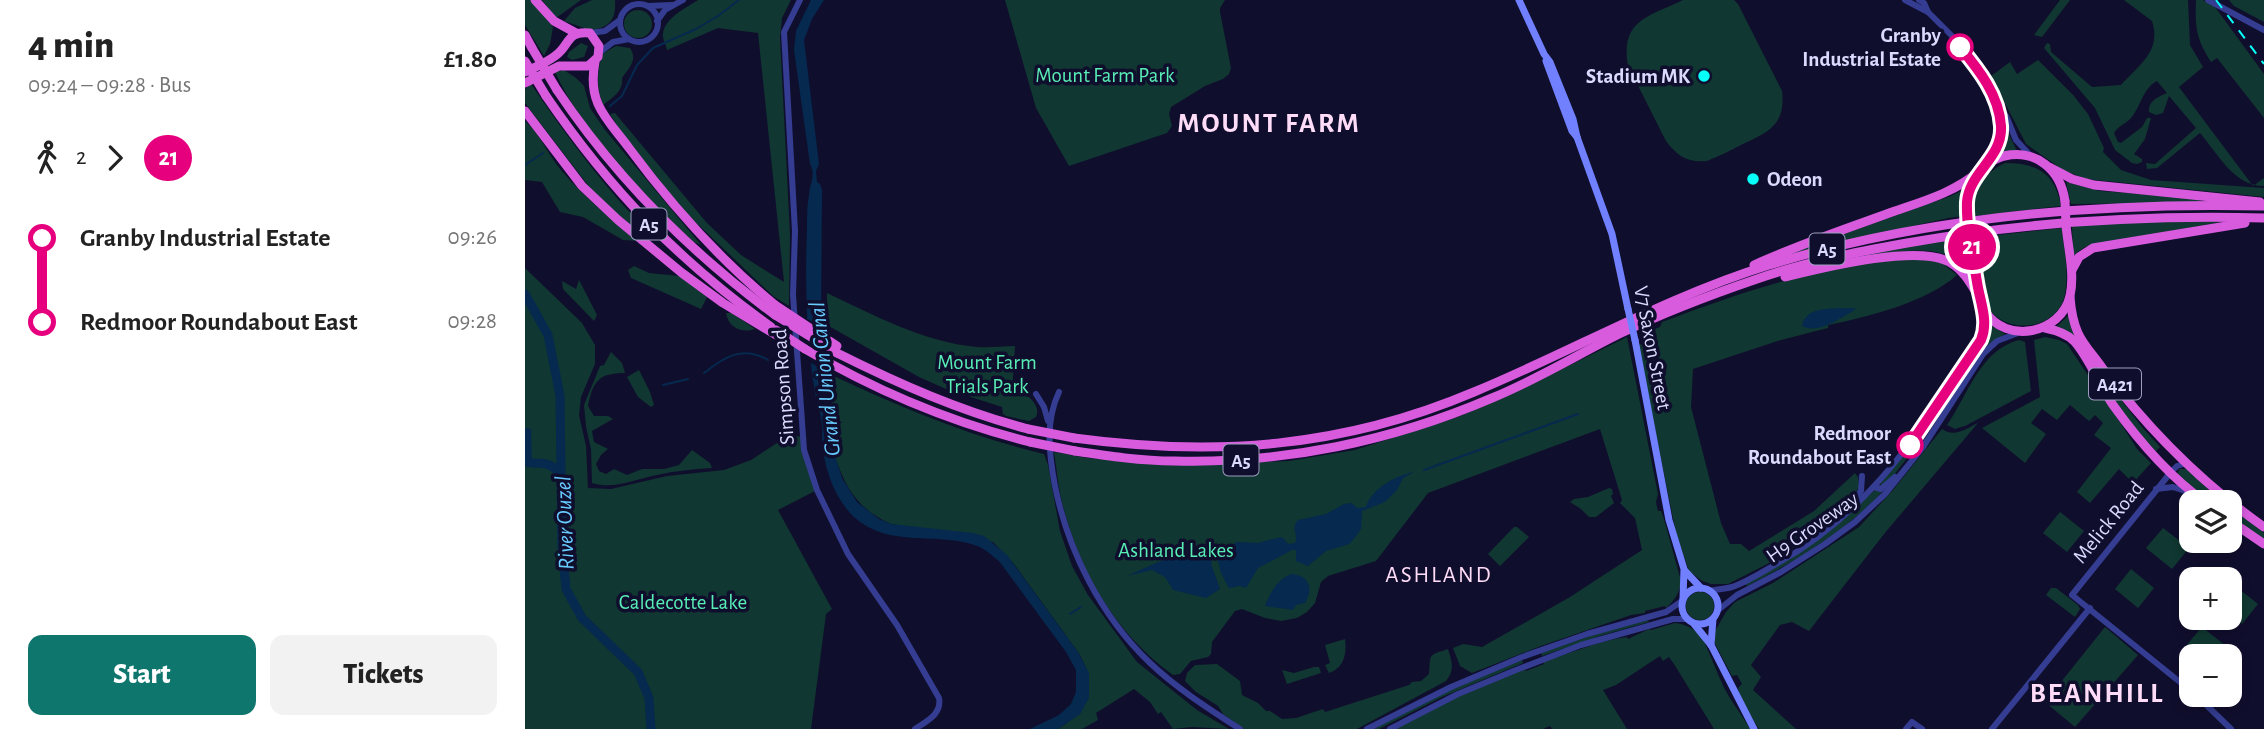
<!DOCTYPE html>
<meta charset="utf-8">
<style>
body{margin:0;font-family:"Alegreya Sans",sans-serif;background:#f2f2f2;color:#222;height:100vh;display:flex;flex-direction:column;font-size:26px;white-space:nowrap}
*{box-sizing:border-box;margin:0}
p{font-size:23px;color:#767676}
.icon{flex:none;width:38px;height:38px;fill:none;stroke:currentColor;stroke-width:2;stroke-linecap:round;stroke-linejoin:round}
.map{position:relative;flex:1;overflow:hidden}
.details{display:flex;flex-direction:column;background:#fff;width:525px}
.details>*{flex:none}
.badge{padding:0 14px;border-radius:23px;font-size:24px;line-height:46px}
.controls{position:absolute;left:1654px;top:490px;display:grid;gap:14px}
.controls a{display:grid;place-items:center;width:63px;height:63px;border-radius:14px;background:#fff;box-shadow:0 4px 10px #0003;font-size:35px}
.map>.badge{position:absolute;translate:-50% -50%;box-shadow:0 0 0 4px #fff}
.legs{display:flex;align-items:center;gap:10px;height:77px;padding:0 28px;font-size:23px}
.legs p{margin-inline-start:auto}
.summary{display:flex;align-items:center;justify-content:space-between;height:119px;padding:0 28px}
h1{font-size:38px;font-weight:800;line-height:52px}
.button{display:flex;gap:14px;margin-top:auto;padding:14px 28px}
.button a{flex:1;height:80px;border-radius:14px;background:#0f766e;color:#fff;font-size:28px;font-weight:800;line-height:80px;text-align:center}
.button a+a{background:#f2f2f2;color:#222}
ul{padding:0 28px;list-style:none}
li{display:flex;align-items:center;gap:24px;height:84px;font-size:26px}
li i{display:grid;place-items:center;width:10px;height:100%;margin:0 9px;background:currentColor}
li i::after{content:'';width:18px;height:18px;margin:-9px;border:5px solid;border-radius:50%;background:#fff}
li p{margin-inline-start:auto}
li:first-child i{background:linear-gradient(#0000 50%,currentColor 0)}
li:last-child i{background:linear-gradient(currentColor 50%,#0000 0)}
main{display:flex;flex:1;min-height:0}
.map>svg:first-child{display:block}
</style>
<main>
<section class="details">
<div class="summary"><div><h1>4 min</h1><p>09:24 – 09:28 · Bus</p></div><b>£1.80</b></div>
<div class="legs"><svg class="icon" aria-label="walk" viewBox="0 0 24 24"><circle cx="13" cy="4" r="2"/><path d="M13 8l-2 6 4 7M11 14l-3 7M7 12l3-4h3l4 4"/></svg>2<svg class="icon" aria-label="forward" viewBox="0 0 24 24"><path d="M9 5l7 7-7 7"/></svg><b class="badge" style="background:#e6007e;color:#fff">21</b></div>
<ul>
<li><i style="color:#e6007e"></i><b>Granby Industrial Estate</b><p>09:26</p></li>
<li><i style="color:#e6007e"></i><b>Redmoor Roundabout East</b><p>09:28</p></li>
</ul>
<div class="button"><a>Start</a><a>Tickets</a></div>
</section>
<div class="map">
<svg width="1739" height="729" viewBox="0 0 1739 729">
<rect width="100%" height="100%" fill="#100e2d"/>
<g fill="#103731">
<polygon points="0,0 5,0 28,27 25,44 19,56 0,25"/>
<polygon points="17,0 56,0 31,18"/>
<path d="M67,0h23c2,24 -10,29 -31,31v-3l-20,-7 11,-13z"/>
<path d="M173,0h93l-9,18 -2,19 10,198 -1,71 -16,-10 -89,-85 -63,-79 -11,-18 5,-1 92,110 34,32 43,27 -26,-249 -40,-5 -51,22c-1,-6 -5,-11 -4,-17 3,-16 23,-25 35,-33z"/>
<polygon points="480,0 700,0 695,8 695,12 706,68 704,74 698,79 680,86 646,107 644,114 647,126 642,133 544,166 511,108"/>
<path d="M1158,0h51l4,4 44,87c4,33 -13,41 -39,53 -12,6 -23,12 -36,17 -19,2 -30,-5 -41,-20l-38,-75c-8,-46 20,-49 55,-66z"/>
<polygon points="1535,0 1545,0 1517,37 1509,35"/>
<path d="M1599,0h64l2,45 13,22 -24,20 74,99 11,-8v8c-30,0 -46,-32 -64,-53l-43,35 -10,1 -1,-6 9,1 41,-36 -27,-32 -6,17 -7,2 -7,-3c-1,-11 9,-15 18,-19l-10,-12c-14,7 -16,25 -26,37 -5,6 -12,7 -17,15l4,9 3,1 21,-16 5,-9h4l-6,21 -11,15 8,5v3l-5,2 -5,-1 -17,-13 -20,-42 -51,-60 3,-5 3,1 1,8 41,35 29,-2c18,-20 41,-34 31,-64z"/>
<path d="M1671,0h7l12,7 49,67v44l-47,-60 -6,4c-15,-24 -16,-34 -15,-62z"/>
<polygon points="1704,0 1739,0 1739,22 1709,6"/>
<circle cx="113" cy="24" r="14"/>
<polygon points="56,43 63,46 59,57 47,60 42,57 44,52"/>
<path d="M91,46l14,2c8,12 -1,20 -8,30 2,13 -10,20 -19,27 -7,-22 -6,-29 -1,-51z"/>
<polygon points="1513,60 1549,96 1563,114 1579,148 1578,152 1596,170 1626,180 1739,188 1739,197 1561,179 1538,170 1501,144 1466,76 1485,62 1492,74"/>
<path d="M39,70l12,8 8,8 6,22 15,22 96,115 -9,-4c-51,-50 -106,-103 -137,-169z"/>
<path d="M6,84c37,54 76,108 124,154l-12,-3 -46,-38 -72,-94v-14z"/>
<path d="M0,121c13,10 24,35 36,49 23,27 50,49 77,71l-15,-1 -40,-23 -23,-5 -18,-30 -17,-2z"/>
<polygon points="1478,122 1492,151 1473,154 1478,139"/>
<path d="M1480,163c32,0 50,10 56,43l-86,10c-5,-24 9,-43 30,-53z"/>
<polygon points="1541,182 1575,191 1674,198 1675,203 1546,204"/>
<polygon points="1442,188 1438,204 1439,216 1423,218 1312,243 1255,259 1253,257 1426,196"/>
<polygon points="1695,219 1696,222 1560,247 1551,253 1548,258 1547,225"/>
<path d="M1537,228c2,21 7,45 3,66 -7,38 -64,43 -80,8 -7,-16 -6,-47 -7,-65z"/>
<path d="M1426,238l16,1 5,39c-6,-6 -13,-16 -20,-20 -28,-17 -84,0 -115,5l1,-3z"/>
<path d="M1404,258l13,5 15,12c-30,27 -89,42 -129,50v3l-47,12 -88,29 -2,38 30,116 9,21h11l8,7 65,-40 41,-38 3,4 1,10 -5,9 -25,26 -48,35 -53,27h-17l-9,-3 -13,-10 -13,-38 -38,-188 4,-1 2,6 5,-1 -1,-18 12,-4 2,-5c85,-32 175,-63 267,-64z"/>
<polygon points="109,266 124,273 155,276 182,297 176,309 106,278 103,270"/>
<polygon points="0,268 57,323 70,345 70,364 56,397 54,415 61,446 63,488 86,489 142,476 199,470 226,460 255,441 264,437 277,436 292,490 253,510 307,609 301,614 286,729 0,729"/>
<polygon points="54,280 72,315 69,321 38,289 37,281 51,289"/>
<path d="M302,293c47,22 96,49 150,54 12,1 26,-1 38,-1l-3,46 9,-1c9,6 20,15 15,26l-7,4 -23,-5 -3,-2 -1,-7 -56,-18 -27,-12 -92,-52z"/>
<path d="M201,313h6l23,16c-13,5 -27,-2 -29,-16z"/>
<polygon points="1544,315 1565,359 1616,426 1635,447 1631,451 1619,440 1588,401 1564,364 1531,327"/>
<polygon points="1463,323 1480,334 1459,348 1453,355 1413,418 1409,416 1459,340"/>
<path d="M1102,337l31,157 -2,8 2,9h3l3,8 17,62c-1,11 -6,19 -15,27l-1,-2 -20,5v2l-14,2 -90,31 -69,27 -12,-7 -7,-18 10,-4 19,3 88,-50 72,-47 -7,-32 -15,-15 2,-3 -22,-71 -172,64 -52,68 -48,15 -7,6 -6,21 -8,9 -10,6 -16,3 -16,-3 -23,-9 -7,2 -23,31 -1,12 -3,3 -17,4 -11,13 -7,1c-56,-40 -93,-102 -110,-169 -5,-18 -6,-36 -9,-54l33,6 84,7 118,-4 66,-11 103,-33 45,-19z"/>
<polygon points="1520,337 1534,340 1542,344 1598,427 1612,449 1626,463 1608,483 1594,469 1565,503 1552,492 1586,448 1569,435 1578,423 1570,415 1564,421 1545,405 1532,420 1517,409 1506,423 1521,434 1500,463 1457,428 1515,397 1509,340"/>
<path d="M1494,340l6,2 6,49 -66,35 -10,3 -8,-4c21,-30 33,-75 72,-85z"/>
<path d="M86,352l11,11 3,10c-26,0 -32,8 -37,33l6,10h14l5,3 -21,12 2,11 14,7 -7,6 -5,9 3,7 7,3 8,-5 13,6 15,-6h22l15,-4 13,-15 18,13 2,5c-19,1 -37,3 -55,7 -21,4 -43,15 -65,8l-1,-34 -5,-22 -2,-22 16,-39 4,-1z"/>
<polygon points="114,370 125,392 129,405 126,407 113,397 102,377"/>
<path d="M300,372c70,33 143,64 219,82l4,11 12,66 12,35 16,29 49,67 60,48 32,19 -37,-2 -19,2 -12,-17 -3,2 -8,-12 -16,-13 -38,24 2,7 -16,9h-24c33,-20 40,-44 20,-77l-64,-88 -21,-22 -102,-18c-46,-20 -52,-56 -66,-99l10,2 7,-5 -16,-5 2,-14z"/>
<polygon points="1406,421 1409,423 1366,479 1357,486 1355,484"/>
<path d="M1453,423l-94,111 -75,97 -17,-9 -12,3 -29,40 10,12 -8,13 43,39h-37l-19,-31 -2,-10 4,-4 -5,-9 -5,1 -17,-32v-13l11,-19 9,-10 38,-19 86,-56 34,-37 49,-61c13,9 23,0 36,-6z"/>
<polygon points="1654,469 1662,469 1683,489 1682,493 1675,495 1652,475"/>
<polygon points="1084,488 1087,489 1088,494 1086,496 1089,503 1071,517 1064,517 1056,509 1045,502 1049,499 1063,497"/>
<path d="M1350,490l8,1c-38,41 -87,70 -136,95l-2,-2 105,-71z"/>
<polygon points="1704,506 1739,533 1739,541 1705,516"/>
<polygon points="1535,512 1559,531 1542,552 1518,533"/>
<polygon points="989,527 992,527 1004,537 975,566 963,554"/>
<polygon points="1638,528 1664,548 1647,569 1621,548"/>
<polygon points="1606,569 1629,588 1613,608 1590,589"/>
<polygon points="1709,585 1733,604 1717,624 1705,614 1705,590"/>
<polygon points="1526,588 1531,588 1553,605 1555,609 1550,617 1521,595"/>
<circle cx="1175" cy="606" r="14"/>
<polygon points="1123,620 1124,622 1078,635 1017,656 1016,653 1068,635"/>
<path d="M1150,623c10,1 18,5 25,12 6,8 16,35 21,46 7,17 20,32 29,48h-36l-40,-65 -5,-7 -6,4 -3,-5 -44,29 -13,5 24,39h-75l-2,-3 -7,3h-151l63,-31 69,-29 2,2 18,-7 -1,-2c28,-9 55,-21 84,-25l1,2 21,-10 2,1z"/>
<polygon points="1580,627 1613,655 1550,727 1520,702"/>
<polygon points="1677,627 1701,646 1693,656 1671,656 1660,647"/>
<path d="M820,639c2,15 -1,29 -16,34l-4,-8 5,-2 -5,-18z"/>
<path d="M923,649c4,13 7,21 -2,32l-89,48h-113l-21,-15 -5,-8 -22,-14 -11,-11 2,-8 8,-8 22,-1 23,17 2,14 16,8 8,8h4l12,8 14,-1 27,-9 2,3 84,-27 3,-3 9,-1 8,-7c2,-21 -2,-18 19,-25z"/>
<polygon points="997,660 998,663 917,697 854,729 848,729 927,689"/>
<polygon points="789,667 794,667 796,673 762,684 757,670 769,673"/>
</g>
<g fill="#05294f">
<path d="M286,0h13l-12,19 -8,21 15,124 -3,7 1,11 3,2 2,6 -1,136 7,77 -3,22 17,53 15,24 22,17 12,5 82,9 11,3 23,19 71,97 11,21v25l-9,16 -22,15h-28l29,-14 12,-11 5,-12v-22l-10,-18 -67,-91c-7,-5 -13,-12 -22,-15 -39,-15 -88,3 -123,-29 -20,-19 -30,-49 -32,-77 0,-7 1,-14 -1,-21 -1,-9 -5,-17 -6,-26 -9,-55 -10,-111 -8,-166 0,-10 0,-22 2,-32 1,-12 7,-20 1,-31l-16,-114 2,-19z"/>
<path d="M1327,308l4,1c-14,8 -38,26 -54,17 3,-21 34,-17 50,-18z"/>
<polygon points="0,428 6,429 7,466 0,467"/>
<path d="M889,472l-11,6 -6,12 -12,12 -23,9 -1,18 -7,10 -5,5 -23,7 -18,15 -12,-5v-11h-4l-34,18 -12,20 -6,-2 -11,2 -8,-15 -4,-16h-4l-2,7 9,25 -14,9 -33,-8 -8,-13 -13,-7 -25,6 38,-17 24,-5 7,-5 8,-1 15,4 18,-10 21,1 23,-6 3,2 4,5 7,-1c4,-8 -5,-15 3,-23l28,-6 18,-10 8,-1 5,5 9,-1c6,-19 29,-31 48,-35z"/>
<path d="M767,574c17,2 22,14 13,29l-9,2 -3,5 -28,-4c5,-13 13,-28 27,-32z"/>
</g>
<polygon fill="#100e2d" points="279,317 300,329 303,373 283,361"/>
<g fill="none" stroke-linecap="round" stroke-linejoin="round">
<g stroke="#05294f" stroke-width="2">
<polyline points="85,106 97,96 112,65 128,48 171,29 193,16 214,0"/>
<polyline points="0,165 18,153"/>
<path d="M179,373c20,-16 39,-28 64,-13"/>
<polyline points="138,385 163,379"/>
<polyline points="899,470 1053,414"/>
<polyline points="545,614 556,607"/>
</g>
<g stroke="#05294f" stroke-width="9">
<polyline points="0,294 23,335 35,396 37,546 41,589 57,618 113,672 124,698 126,729"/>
<path d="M7,463c12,0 22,0 28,13"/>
</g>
<g stroke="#343d91" stroke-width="6">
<path d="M275,0l-16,32 11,199 -2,64 11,155 13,40 31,64 49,71 42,73c3,16 -12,23 -24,31"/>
<polyline points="1380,0 1403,12"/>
<polyline points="1394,0 1399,3 1403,12 1427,36 1456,75 1482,118 1491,140 1506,156"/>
<polyline points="1683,0 1739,30"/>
<circle cx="114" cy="23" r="19"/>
<polyline points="123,6 147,5"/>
<polyline points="132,21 140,10 158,0"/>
<polyline points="65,33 80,31 95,20"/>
<polyline points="75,52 88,42 104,39"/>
<path d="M1465,160c12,-17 11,-33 9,-53"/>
<path d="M534,392c-14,29 -10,62 -4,94 13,65 46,130 94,176 27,26 60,47 91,67"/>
<polyline points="511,394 519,407 523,421"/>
<polyline points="1662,463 1652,466 1646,472 1547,595 1666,691"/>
<polyline points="1349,487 1356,489 1370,477"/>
<polyline points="1631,489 1648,487 1663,492"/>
<polyline points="1326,504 1336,491 1337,476"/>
<path d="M1184,591c9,-2 19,-2 26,-5 15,-6 29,-15 43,-23 93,-52 146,-136 203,-223l3,-9 -1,-21"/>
<polyline points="1192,611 1212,595 1256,572 1300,544 1330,522 1360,494 1398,447 1458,354 1472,341 1493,333"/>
<polyline points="1671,695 1706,729"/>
<polyline points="842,729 926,687 997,657 1062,634 1141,612 1157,601"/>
<polyline points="865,729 933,694 991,670 1056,645 1148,619 1161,619"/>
<polyline points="1381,729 1387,722 1397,729"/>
<polyline points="1467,729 1565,608"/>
</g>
<g stroke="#7180ff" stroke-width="7">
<polyline points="994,0 1019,54 1025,62 1048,119 1052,137 1087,234 1103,309"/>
<polyline points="1021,61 1047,131 1052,137"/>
<polyline points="1110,340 1144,520 1159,569 1158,599"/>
<polyline points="1160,571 1176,588"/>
<circle cx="1175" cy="606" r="18"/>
<polyline points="1169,624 1186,645 1229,729"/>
<polyline points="1186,645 1188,619"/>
</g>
<g stroke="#d85bde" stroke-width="9">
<polyline points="10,0 29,21 51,33"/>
<polyline points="0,35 7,48"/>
<path d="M70,62c-3,15 -3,28 3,42 7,16 21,30 31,44 43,58 90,111 146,157"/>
<path d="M0,72c10,-5 21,-9 30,-16 15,-10 11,-26 35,-23l9,13 -1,11 -10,9h-29l-34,17"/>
<path d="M32,90c59,88 133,162 218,225"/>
<path d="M21,96c65,95 132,164 225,231"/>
<polyline points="0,111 57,186 93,220 157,273 198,303 251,335"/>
<polyline points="1524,167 1547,179 1569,185 1735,202"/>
<path d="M1443,215c-5,-74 87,-82 97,-14"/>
<path d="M1446,236c2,21 3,58 14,75 21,34 76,23 85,-15 5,-22 -2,-48 -4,-71"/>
<path d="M1229,265c46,-21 94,-37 141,-54 29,-10 60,-19 83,-39"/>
<polyline points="1547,270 1554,257 1568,248 1720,223"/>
<path d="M1260,277c37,-9 135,-34 166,-14 14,8 22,25 30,38"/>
<path d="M1545,297c1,13 3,25 8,36 6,13 17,24 25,36 45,60 100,115 161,158"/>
<path d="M1520,328c10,2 21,5 29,13 14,15 26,45 39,64 25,35 57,72 92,97"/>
<path d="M280,349c71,42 145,73 225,93"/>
<path d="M312,353c62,31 123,58 191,76"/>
<path d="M549,438c141,19 268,10 400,-46 99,-41 192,-95 295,-127 160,-49 328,-63 495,-59"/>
<path d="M550,451c33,5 66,10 99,10 109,3 218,-20 318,-63 44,-18 85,-43 127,-64 44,-21 91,-39 138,-55 48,-17 100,-27 150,-36 118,-21 237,-28 357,-25"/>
<polyline points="1704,520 1739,544"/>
</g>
<polyline stroke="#06fff8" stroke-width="2" stroke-dasharray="10 9" stroke-linecap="butt" points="1691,0 1739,64"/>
<polyline stroke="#7180ff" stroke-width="7" points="1103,309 1110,340"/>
<g stroke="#d85bde" stroke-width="9">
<polyline points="7,48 32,90"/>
<polyline points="0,61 21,96"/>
<polyline points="1540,201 1541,225"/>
<polyline points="1443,215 1446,236"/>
<polyline points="250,305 312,346"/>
<polyline points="250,315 312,353"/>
<polyline points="251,330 280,349"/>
<polyline points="503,429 549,438"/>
<polyline points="505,442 550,451"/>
</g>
</g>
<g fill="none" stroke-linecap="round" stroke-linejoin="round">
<defs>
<path id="line-1" d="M1385,445l71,-105c8,-19 -1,-38 -4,-58 -4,-25 -11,-54 -10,-80 2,-30 36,-44 34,-76 -2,-31 -22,-56 -41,-79"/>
</defs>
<use href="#line-1" stroke="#fff" stroke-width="16"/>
<use href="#line-1" stroke="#e6007e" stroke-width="10"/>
</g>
<g fill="#fff" stroke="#e6007e" stroke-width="3.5">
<circle cx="1435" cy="47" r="12"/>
<circle cx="1385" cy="445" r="12"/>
</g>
<g fill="#06fff8" stroke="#100e2d" stroke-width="2.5">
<circle cx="1179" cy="76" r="7"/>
<circle cx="1228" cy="179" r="7"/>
</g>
<g text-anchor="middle" stroke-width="7" stroke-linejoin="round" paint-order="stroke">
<g fill="#100e2d" stroke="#9d9dc0" stroke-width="2">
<rect x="106.5" y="208.5" width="35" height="31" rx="5"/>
<rect x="1284.5" y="233.5" width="35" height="31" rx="5"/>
<rect x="1564" y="368.5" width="52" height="31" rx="5"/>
<rect x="698.5" y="444.5" width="35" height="31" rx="5"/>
</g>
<g font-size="19" font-weight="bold" fill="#dadaff">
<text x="124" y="231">A5</text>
<text x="1302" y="256">A5</text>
<text x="1590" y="391">A421</text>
<text x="716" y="467">A5</text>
</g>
<g font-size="21" font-weight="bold" fill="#dadaff" stroke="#100e2d" text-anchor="end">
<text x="1416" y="42">Granby<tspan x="1416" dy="24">Industrial Estate</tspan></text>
<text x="1366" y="440">Redmoor<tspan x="1366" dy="24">Roundabout East</tspan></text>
</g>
<g font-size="21" fill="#58edb5" stroke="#100e2d">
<text x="580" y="82">Mount Farm Park</text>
<text x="462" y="369">Mount Farm<tspan x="462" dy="24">Trials Park</tspan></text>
<text x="651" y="557">Ashland Lakes</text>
<text x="158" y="609">Caldecotte Lake</text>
</g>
<g font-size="21" font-weight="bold" fill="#dadaff" stroke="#100e2d" text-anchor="end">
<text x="1165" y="83">Stadium MK</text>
<text x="1242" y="186" text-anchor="start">Odeon</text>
</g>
<g font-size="21" fill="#dadaff" stroke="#100e2d">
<text transform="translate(1128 348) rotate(79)" y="7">V7 Saxon Street</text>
<text transform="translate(258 387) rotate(-94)" y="7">Simpson Road</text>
<text transform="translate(1583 522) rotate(-51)" y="7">Melick Road</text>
<text transform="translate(1287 527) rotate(-35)" y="7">H9 Groveway</text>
</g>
<g font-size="23" font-style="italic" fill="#68ccff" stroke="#100e2d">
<text transform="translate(299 379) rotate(-96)" y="8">Grand Union Canal</text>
<text transform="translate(39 523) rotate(-92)" y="8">River Ouzel</text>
</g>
<g font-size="23" letter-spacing="2" fill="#ffdcf7" stroke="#100e2d">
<text x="914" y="582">ASHLAND</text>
</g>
<g font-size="28" font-weight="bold" letter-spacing="2" fill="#ffdcf7" stroke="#100e2d">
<text x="744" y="132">MOUNT FARM</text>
<text x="1572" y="702">BEANHILL</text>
</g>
</g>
</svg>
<div class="controls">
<a><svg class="icon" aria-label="layers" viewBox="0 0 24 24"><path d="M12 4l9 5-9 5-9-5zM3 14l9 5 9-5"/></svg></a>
<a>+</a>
<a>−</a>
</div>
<b class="badge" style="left:1447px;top:247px;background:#e6007e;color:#fff">21</b>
</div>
</main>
